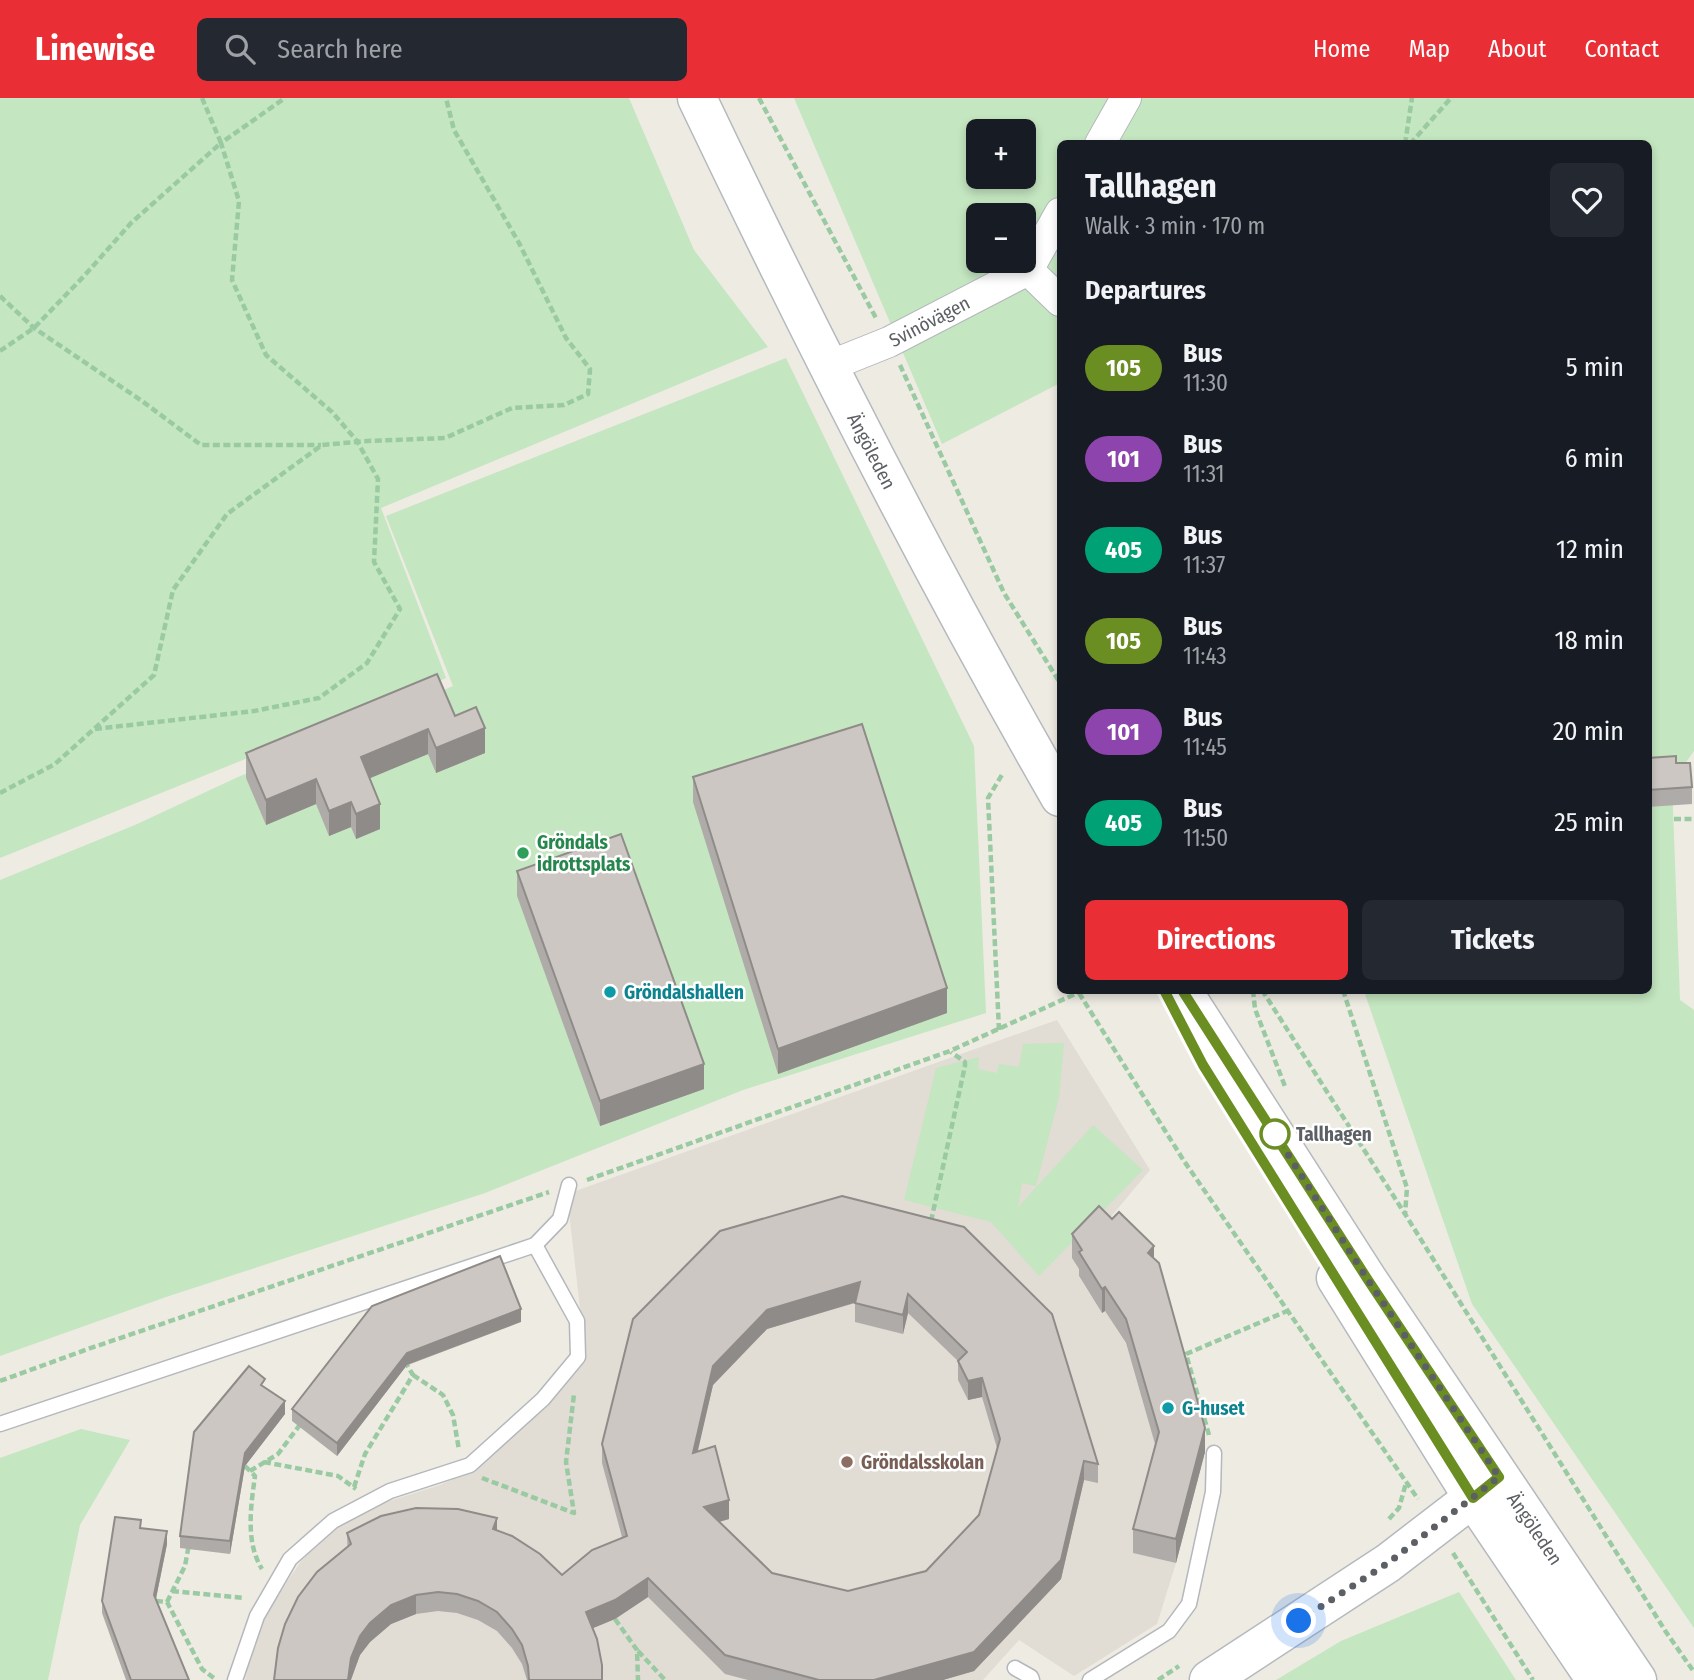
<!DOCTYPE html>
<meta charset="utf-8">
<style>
body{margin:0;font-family:"Fira Sans Condensed",sans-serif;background:#242831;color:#f1f3f6;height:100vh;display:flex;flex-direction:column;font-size:26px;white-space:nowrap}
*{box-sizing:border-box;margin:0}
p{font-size:23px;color:#9ea1a6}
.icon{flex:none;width:38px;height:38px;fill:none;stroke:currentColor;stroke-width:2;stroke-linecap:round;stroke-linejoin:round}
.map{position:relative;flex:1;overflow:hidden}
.details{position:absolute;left:1057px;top:42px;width:595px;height:854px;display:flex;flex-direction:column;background:#171b24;border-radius:10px;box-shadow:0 4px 10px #0003}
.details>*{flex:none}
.badge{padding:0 14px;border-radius:23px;font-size:24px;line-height:46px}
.fabs{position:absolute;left:966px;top:21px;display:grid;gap:14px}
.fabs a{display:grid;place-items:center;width:70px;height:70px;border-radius:10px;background:#171b24;box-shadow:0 4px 10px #0003;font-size:35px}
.you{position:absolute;width:35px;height:35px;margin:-18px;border:5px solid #fff;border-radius:50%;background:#1a73e8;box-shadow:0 0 0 10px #1a73e833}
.map>.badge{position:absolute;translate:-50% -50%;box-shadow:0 0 0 4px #fff}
h2{padding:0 28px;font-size:26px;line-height:63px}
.round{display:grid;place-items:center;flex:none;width:74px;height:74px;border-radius:10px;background:#242831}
.headline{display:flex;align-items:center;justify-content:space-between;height:119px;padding:0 28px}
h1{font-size:33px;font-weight:700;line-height:52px}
.primary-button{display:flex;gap:14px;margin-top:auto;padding:14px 28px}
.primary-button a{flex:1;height:80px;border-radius:10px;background:#e92e35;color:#fff;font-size:28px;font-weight:700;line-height:80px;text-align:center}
.primary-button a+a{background:#242831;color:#f1f3f6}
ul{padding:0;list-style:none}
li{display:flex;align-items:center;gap:21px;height:91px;padding:0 28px}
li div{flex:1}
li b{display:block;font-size:26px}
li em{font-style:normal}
li .badge{min-width:77px;font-weight:700;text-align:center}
header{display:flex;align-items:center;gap:42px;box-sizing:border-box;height:98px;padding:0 35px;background:#e92e35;color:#fff}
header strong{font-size:33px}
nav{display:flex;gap:38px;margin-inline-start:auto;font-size:24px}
.search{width:490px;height:63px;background:#242831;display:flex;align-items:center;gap:18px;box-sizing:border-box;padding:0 24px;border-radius:10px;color:#9ea1a6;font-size:26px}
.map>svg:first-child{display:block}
</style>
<header>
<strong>Linewise</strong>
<div class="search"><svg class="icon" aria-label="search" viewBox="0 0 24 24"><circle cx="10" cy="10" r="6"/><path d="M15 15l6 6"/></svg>Search here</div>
<nav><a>Home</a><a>Map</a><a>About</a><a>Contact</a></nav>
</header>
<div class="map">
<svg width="1694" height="1582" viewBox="0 0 1694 1582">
<rect width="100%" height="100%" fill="#eeebe3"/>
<polygon fill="#e1dcd4" points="1057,922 1150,1072 1099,1133 1079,1179 1102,1215 1105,1213 1126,1246 1159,1358 1133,1454 1176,1465 1157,1526 1074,1578 1019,1542 983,1582 245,1582 252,1548 269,1510 302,1462 333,1432 377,1407 440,1387 476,1371 558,1296 586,1263 567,1096"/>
<g fill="#c4e6c0" fill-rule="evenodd">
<polygon points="0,0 629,0 694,152 768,249 381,410 446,580 0,760"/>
<path d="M794,0h900v653l-22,31 8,218 14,10v618l-222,-324 -108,-313 284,-1v-846h-588v239l-118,61zM978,33h46v46h-46zM978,117h46v46h-46z"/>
<polygon points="786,260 974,648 986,915 743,992 485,1095 166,1199 0,1258 0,782 135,727 238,679 453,588 386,418"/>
<polygon points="1064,945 1059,999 1036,1088 1022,1085 1018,1109 1093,1027 1143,1072 1039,1178 991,1124 904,1102 936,970 979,959 978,971 997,975 999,966 1019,969 1023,946"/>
<polygon points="81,1331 130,1342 80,1427 48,1582 0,1582 0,1360"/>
<polygon points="1459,1494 1516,1582 1276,1582 1341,1543"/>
</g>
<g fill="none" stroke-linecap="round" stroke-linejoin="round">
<defs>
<g id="lane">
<polyline points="0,1326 535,1147 560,1121 569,1087"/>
<polyline points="1015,1570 1031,1579 1032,1582"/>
<polyline points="235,1582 257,1518 290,1461 333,1423 390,1393 470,1367 543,1301 578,1259 577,1223 535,1147"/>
<polyline points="1090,1582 1169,1533 1189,1506 1213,1394 1214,1355"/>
</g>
<g id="street">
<polyline points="1100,46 1126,0"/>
<polyline points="1028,172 1060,203"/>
<path id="s1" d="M829,268l60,-24 139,-72 32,-57"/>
</g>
<g id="secondary">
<path id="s2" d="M697,0c113,237 232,471 363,699"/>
<path id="s3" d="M1182,892l186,290 269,400"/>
<polyline points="1336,1180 1473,1400 1596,1582"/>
<polyline points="1209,1582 1388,1465 1492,1385"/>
</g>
</defs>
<use href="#lane" stroke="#b4b7bb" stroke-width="17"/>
<use href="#street" stroke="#b4b7bb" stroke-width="32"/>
<use href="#secondary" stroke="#b5b9be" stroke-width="41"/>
<g stroke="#9acaa2" stroke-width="4.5" stroke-dasharray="7 3.5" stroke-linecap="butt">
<polyline points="759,0 877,222"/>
<polyline points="1405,46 1412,0"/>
<polyline points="1410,46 1451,0"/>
<polyline points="0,198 34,230 142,303 201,347 321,347"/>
<polyline points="0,253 34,230 85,177 131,125 221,45 202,0"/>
<polyline points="900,267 1004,495 1060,585"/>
<polyline points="95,631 254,613 319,600 367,565 400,511 374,464 378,381 357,343 332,314 266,257 232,182 239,103 221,45 285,0"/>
<polyline points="0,695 55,666 154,577 173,492 227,416 322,347 367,343 445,340 512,310 564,307 588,296 590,271 566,240 519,145 454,32 446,0"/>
<polyline points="1674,721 1694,721"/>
<polyline points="1253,892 1255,911 1286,991"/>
<polyline points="1262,892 1405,1116 1666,1534 1694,1574"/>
<polyline points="1343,892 1407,1090 1405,1116"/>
<polyline points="1079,895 1184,1063 1418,1401"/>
<polyline points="999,932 988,700 1003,675"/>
<polyline points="587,1082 950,953 1084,892"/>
<polyline points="931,1123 965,968 965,964 951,954"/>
<polyline points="413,1277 443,1297 453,1317 459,1352"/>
<polyline points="0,1283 88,1251 549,1094"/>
<polyline points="1209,1337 1186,1256 1287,1213"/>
<polyline points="264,1364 338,1378 356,1391"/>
<path d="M245,1368l10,10c-4,29 -10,66 7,93"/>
<polyline points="250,1373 278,1356 302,1324"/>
<polyline points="482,1380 574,1415 566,1364 574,1296"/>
<polyline points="354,1389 365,1356 413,1277 407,1267"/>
<polyline points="1389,1421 1399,1410 1406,1385"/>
<polyline points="1453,1455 1533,1582"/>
<polyline points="172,1493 245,1500"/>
<polyline points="156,1503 167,1504 202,1571 215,1581"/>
<polyline points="167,1504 185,1468 189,1446"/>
<polyline points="615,1521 637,1552 638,1582"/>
<polyline points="638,1553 665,1582"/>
<polyline points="1158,1582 1179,1568"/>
</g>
<use href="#lane" stroke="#fff" stroke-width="14"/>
<use href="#street" stroke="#fff" stroke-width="30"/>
<use href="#secondary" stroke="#fff" stroke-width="38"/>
</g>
<g fill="#afaba8" fill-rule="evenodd">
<polygon points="455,618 485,655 436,675 428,656 369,680 380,731 356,741 351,729 329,738 316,706 266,727 246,680 246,655"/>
<polygon points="1648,660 1676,665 1692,689 1692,706 1648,709"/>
<polygon points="693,679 947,915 778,976 693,704"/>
<polygon points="517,773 704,991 600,1028 517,798"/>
<path d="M842,1098l256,268v19l-14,-3 -23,99 -87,92 -31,9h-195l-23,-6 -77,-77 -33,22 -22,9 9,52h-75l-5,-16 -10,-16 -15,-17 -19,-11 -21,-7 -19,-2 -22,3 -25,10 -21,18 -10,13 -9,22 -4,-144 150,-2 65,44 60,-38 -20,-74v-19zM855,1205v19l48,12 5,-21 50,48v19l10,20 14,-3 15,51 -18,67 -53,56 -78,20 -76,-18 -53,-51 10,-3 -32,-68 16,-66 54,-56z"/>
<polygon points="1072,1136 1154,1162 1205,1354 1176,1465 1133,1455 1133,1431 1155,1346 1126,1245 1105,1213 1102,1215 1079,1178 1079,1171 1072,1160"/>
<polygon points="521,1224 407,1267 337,1358 292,1323 292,1311"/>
<polygon points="265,1289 285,1316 245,1368 230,1456 180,1450 180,1438"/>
<polygon points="141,1430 167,1446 156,1501 189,1582 126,1582 102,1515 102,1503"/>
</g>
<g fill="#8f8b88">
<polygon points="485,630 485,655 436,675 436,650"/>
<polygon points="428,631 428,656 361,684 361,659"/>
<polygon points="316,681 316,706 266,727 266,702"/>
<polygon points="351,704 351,729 329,738 329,713"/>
<polygon points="380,706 380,731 356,741 356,716"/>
<polygon points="947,890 947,915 778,976 778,951"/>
<polygon points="704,966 704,991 600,1028 600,1003"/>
<polygon points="1154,1148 1154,1172 1148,1155"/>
<polygon points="860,1184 860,1203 767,1231 713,1287 693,1374 693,1355 713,1268 767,1212"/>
<polygon points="1105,1189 1105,1213 1102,1215 1102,1191"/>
<polygon points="908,1196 908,1215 903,1236 903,1217"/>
<polygon points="521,1211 521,1224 407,1267 337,1358 337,1345 407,1255"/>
<polygon points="982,1280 982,1299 968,1302 968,1283"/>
<polygon points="285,1303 285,1316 245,1368 230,1456 230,1443 245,1355"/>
<polygon points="1205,1330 1205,1354 1176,1465 1176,1441"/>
<polygon points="1084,1363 1084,1382 1061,1481 974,1573 943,1582 874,1582"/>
<polygon points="729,1402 729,1421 704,1428 704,1409"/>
<polygon points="497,1420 497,1439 493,1431"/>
<polygon points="167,1433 167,1446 154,1510 154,1497"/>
<polygon points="648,1480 648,1499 615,1521 586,1533 586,1514"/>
<polygon points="416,1497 416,1516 391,1526 370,1544 360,1557 351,1582 348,1582 351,1560 360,1538 370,1525 391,1507"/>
</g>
<g fill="#ccc7c3" stroke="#8f8b88" stroke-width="2" fill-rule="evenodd">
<polygon points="437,576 455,618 476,609 485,630 436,650 428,631 361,659 380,706 356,716 351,704 329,713 316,681 266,702 246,655"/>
<polygon points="862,626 947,890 778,951 693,679"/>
<polygon points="1676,658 1676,665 1690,665 1692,689 1648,692 1648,660"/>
<polygon points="621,736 704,966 600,1003 517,773"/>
<path d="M842,1098l122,31 88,87 46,150 -14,-3 -23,99 -87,92 -100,28h-55l-94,-25 -77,-77 -33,22 -29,12 11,27 5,26v15h-73l-1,-14 -6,-21 -10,-16 -15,-17 -19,-11 -21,-7 -19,-2 -22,3 -25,10 -21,18 -10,13 -9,22 -3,22h-74l4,-32 7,-24 13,-27 19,-25 34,-28 -4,-11 34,-17 35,-8 42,1 39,9 -4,11 19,7 28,18 22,21 30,-25 35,-14 -25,-92 31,-125 87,-88zM860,1184l-5,21 48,12 5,-21 59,58 -9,9 10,20 14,-3 18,61 -21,76 -53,56 -78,20 -76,-18 -68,-66 25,-7 -14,-54 -22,7 20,-87 54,-56z"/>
<polygon points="1099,1108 1112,1121 1119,1114 1154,1148 1148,1155 1159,1165 1205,1330 1176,1441 1133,1431 1159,1334 1126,1221 1105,1189 1102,1191 1079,1154 1082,1152 1072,1136"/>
<polygon points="500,1158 521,1211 407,1255 337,1345 292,1311 372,1208"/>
<polygon points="249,1268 265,1281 261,1287 285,1303 245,1355 230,1443 180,1438 194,1334"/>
<polygon points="115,1419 141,1422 140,1430 167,1433 154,1497 189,1582 131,1582 102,1503"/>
</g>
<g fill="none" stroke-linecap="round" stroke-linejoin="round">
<defs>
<polyline id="line" points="1164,892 1203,967 1473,1400 1499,1379 1368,1182 1182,892"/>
</defs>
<use href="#line" stroke="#fff" stroke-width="16"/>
<use href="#line" stroke="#6b8e23" stroke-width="10"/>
<polyline stroke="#5c6064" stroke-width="7" stroke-dasharray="0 12.6" points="1275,1036 1368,1182 1499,1379 1388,1465 1299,1523"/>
</g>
<circle fill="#2e9e5b" stroke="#fff" stroke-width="2.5" cx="523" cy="755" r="7"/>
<g fill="#0f9aa8" stroke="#fff" stroke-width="2.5">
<circle cx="610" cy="894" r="7"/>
<circle cx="1168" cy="1310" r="7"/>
</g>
<circle fill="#fff" stroke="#6b8e23" stroke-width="3.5" cx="1275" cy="1036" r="14"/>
<circle fill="#8d6e63" stroke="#fff" stroke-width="2.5" cx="847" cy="1364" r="7"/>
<g text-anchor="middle" stroke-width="5" stroke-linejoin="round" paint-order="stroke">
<g font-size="19" fill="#5c6064" stroke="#fff">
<text dy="7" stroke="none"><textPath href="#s1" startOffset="110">Svinövägen</textPath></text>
<text dy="7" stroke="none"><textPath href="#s2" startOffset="394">Ängöleden</textPath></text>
<text dy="7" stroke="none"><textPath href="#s3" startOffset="644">Ängöleden</textPath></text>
</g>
<g font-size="19" font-weight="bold" fill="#27864d" stroke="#fff" text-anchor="start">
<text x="537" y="751">Gröndals<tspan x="537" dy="22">idrottsplats</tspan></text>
</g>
<g font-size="19" font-weight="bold" fill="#0d838f" stroke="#fff" text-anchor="start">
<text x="624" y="901">Gröndalshallen</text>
<text x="1182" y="1317">G-huset</text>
</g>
<g font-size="19" font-weight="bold" fill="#5c6064" stroke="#fff" text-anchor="start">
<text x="1296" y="1043">Tallhagen</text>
</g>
<g font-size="19" font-weight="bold" fill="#785e54" stroke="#fff" text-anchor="start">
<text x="861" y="1371">Gröndalsskolan</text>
</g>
</g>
</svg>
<div class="fabs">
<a>+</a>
<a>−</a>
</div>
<div class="you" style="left:1299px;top:1523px"></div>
<section class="details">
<div class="headline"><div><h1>Tallhagen</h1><p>Walk · 3 min · 170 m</p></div><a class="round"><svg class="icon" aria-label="heart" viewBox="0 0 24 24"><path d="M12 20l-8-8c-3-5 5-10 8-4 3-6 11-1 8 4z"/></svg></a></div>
<h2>Departures</h2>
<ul>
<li><span class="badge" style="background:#6b8e23;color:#fff">105</span><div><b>Bus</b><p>11:30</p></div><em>5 min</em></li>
<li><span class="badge" style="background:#8e44ad;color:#fff">101</span><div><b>Bus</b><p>11:31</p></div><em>6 min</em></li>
<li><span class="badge" style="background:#00a174;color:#fff">405</span><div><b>Bus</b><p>11:37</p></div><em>12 min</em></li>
<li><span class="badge" style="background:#6b8e23;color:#fff">105</span><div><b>Bus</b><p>11:43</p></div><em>18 min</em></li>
<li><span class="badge" style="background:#8e44ad;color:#fff">101</span><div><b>Bus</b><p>11:45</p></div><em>20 min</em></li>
<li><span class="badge" style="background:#00a174;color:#fff">405</span><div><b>Bus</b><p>11:50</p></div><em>25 min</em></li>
</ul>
<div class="primary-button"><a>Directions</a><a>Tickets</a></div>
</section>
</div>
